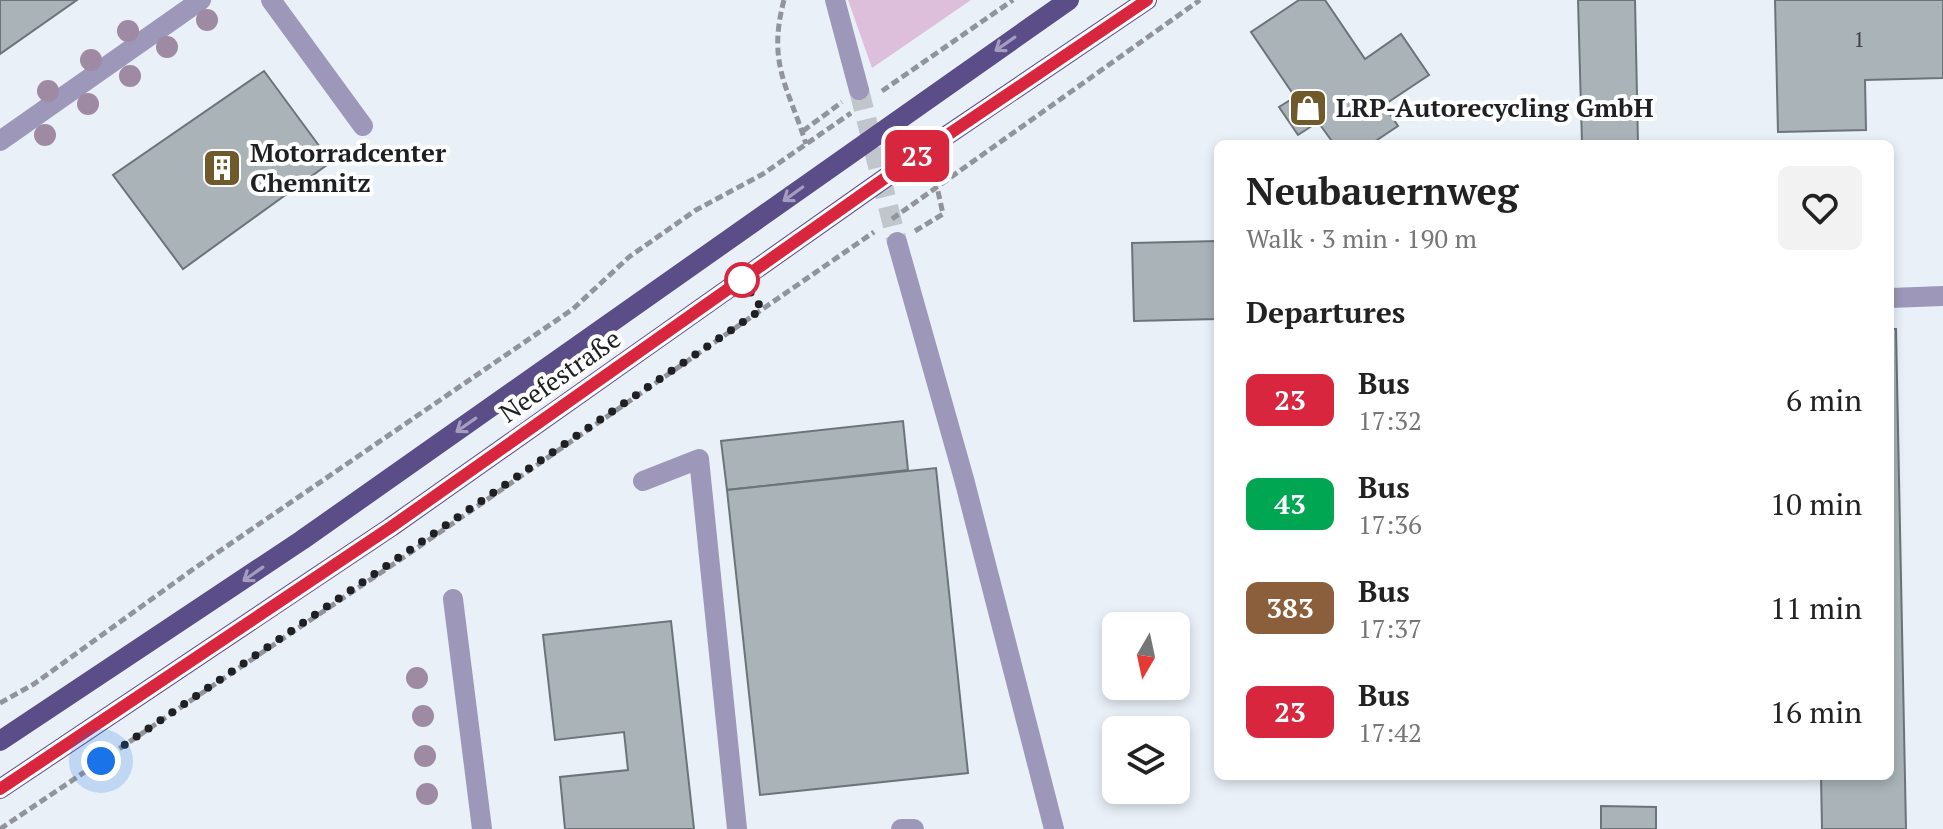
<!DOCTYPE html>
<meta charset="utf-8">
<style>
body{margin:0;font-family:"PT Serif",serif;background:#f2f2f2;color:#222;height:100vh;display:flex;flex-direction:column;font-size:30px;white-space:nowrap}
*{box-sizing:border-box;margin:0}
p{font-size:26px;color:#767676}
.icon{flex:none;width:44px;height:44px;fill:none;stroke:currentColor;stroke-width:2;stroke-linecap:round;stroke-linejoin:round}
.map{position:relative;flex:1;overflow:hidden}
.drawer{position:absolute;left:1214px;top:140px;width:680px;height:640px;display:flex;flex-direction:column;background:#fff;border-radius:12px;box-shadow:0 4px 12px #0003}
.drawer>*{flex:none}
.badge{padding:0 16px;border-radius:12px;font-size:28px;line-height:52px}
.needle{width:52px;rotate:189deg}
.controls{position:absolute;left:1102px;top:612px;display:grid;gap:16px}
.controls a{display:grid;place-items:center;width:88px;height:88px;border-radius:12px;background:#fff;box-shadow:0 4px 12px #0003;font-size:40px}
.you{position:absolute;width:40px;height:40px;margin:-20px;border:6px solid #fff;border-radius:50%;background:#1a73e8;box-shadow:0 0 0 12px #1a73e833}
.map>.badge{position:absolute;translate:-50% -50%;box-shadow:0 0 0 4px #fff}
h2{padding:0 32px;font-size:30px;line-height:72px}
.round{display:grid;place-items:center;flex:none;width:84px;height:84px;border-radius:12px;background:#f2f2f2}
.overview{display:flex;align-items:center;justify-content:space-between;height:136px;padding:0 32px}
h1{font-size:38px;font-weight:700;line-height:60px}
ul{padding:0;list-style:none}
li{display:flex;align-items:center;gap:24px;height:104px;padding:0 32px}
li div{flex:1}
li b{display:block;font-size:30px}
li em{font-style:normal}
li .badge{min-width:88px;font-weight:700;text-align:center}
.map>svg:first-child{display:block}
</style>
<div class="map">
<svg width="1943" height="829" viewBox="0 0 1943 829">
<rect width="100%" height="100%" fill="#eaf0f8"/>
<polygon fill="#ddbedb" points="848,0 971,0 872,68"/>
<g fill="#aab4b8" stroke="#6b7579" stroke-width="2">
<polygon points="0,0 77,0 0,54"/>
<polygon points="1299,0 1325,0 1365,59 1401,34 1429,75 1384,105 1398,126 1371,144 1334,144 1318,122 1298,135 1279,107 1295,97 1251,32"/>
<polygon points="1578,0 1635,0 1638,144 1582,144"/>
<polygon points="1775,0 1943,0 1943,78 1865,80 1866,130 1778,132"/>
<polygon points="264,71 331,162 183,269 113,175"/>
<polygon points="1218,241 1218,319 1134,321 1132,243"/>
<polygon points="1890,329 1896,329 1906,829 1822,829 1821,776 1890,776"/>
<polygon points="903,421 908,470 727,490 721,441"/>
<polygon points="936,468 968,773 760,795 727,490"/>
<polygon points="671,621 694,829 565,829 560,777 628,770 624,732 555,740 543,635"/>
<polygon points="1601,806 1656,807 1656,829 1601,829"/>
</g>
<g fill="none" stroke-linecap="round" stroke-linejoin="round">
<polyline stroke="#c1c6cd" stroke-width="20" stroke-dasharray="20 10" stroke-linecap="butt" points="859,90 897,242"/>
<g stroke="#91959b" stroke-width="5" stroke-dasharray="8 4" stroke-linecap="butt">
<path d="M784,0c-17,64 4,86 22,144"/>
<polyline points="882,91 1013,0"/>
<polyline points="803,131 842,102"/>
<polyline points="892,219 1200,0"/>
<polyline points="915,231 943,214 937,187"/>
<polyline points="0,703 34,684 192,570 573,309 629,257 696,210 763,174 851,113"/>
<polyline points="0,829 404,557 874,232"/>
</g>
<g stroke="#9d97b9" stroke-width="20">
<polyline points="271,0 363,126"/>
<polyline points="835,0 859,90"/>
<polyline points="0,141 201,0"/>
<polyline points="897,242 964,479 1054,829"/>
<polyline points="1890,298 1943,296"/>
<polyline points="643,481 699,459 737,829"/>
<polyline points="453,599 482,829"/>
<polyline points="901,829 914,829"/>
</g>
<g stroke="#5a4d88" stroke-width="20">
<polyline points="0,741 302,540 1069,0"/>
<polyline points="0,789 391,527 915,157 1147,0"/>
</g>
</g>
<g fill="#9e8aa3">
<circle cx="207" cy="20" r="11"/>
<circle cx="128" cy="31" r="11"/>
<circle cx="167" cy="47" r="11"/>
<circle cx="91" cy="60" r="11"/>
<circle cx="130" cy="76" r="11"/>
<circle cx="48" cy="91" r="11"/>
<circle cx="88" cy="104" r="11"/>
<circle cx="45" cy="135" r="11"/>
<circle cx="417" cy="678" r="11"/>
<circle cx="423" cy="716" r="11"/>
<circle cx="425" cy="756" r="11"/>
<circle cx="427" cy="794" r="11"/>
</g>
<defs><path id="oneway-shaft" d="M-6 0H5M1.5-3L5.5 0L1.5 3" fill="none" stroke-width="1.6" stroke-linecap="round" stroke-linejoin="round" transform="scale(2)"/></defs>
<g stroke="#a49dbe">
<use href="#oneway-shaft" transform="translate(1005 44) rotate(145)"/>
<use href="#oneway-shaft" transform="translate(793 194) rotate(144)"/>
<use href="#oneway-shaft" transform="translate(466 425) rotate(145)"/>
<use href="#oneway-shaft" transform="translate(253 574) rotate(145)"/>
</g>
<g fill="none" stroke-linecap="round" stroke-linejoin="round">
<defs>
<polyline id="line" points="0,789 391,527 915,157 1147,0"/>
</defs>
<use href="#line" stroke="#fff" stroke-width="18"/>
<use href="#line" stroke="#d7263d" stroke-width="12"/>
<polyline stroke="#1e2023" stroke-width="8" stroke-dasharray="0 14.4" points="101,761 762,309 742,280"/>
</g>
<defs>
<symbol id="shop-square" viewBox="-11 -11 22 22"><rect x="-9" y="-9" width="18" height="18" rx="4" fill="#70592a" stroke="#fff"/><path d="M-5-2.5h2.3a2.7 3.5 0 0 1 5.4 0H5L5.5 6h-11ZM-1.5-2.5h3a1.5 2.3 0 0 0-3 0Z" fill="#fff"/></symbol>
<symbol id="building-square" viewBox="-11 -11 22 22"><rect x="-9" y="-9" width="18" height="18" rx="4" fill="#70592a" stroke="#fff"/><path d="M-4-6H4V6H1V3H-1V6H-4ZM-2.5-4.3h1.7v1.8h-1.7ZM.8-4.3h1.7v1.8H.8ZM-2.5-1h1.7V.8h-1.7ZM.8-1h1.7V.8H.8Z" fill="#fff"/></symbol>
</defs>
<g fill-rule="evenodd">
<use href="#shop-square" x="1286" y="86" width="44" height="44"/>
<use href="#building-square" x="200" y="146" width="44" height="44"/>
</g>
<circle fill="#fff" stroke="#d7263d" stroke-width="4" cx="742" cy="280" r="16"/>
<g text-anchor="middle" stroke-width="8" stroke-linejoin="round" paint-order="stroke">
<g font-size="22" fill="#414548">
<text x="1859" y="47">1</text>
</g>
<g font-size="26" font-weight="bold" fill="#1e2023" stroke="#fff" text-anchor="start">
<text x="1336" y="117">LRP-Autorecycling GmbH</text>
<text x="250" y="162">Motorradcenter<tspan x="250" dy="30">Chemnitz</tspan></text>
</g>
<g font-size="26" fill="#1e2023" stroke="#fff">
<text transform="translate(560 376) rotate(-35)" y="9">Neefestraße</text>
</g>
</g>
</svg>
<div class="controls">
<a><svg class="needle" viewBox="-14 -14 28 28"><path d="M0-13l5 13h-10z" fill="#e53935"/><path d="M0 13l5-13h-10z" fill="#767676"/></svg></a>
<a><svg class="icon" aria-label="layers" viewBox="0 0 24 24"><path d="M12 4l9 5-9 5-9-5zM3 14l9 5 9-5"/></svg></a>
</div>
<div class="you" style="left:101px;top:761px"></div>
<b class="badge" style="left:917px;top:156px;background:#d7263d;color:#fff">23</b>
<section class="drawer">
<div class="overview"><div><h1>Neubauernweg</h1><p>Walk · 3 min · 190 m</p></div><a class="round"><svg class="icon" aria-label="heart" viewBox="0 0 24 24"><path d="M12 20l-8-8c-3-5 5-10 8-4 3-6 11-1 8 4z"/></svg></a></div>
<h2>Departures</h2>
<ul>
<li><span class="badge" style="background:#d7263d;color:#fff">23</span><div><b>Bus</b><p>17:32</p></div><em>6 min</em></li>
<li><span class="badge" style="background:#00a651;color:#fff">43</span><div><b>Bus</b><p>17:36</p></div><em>10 min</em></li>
<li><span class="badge" style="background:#8b5e3c;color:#fff">383</span><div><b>Bus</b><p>17:37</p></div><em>11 min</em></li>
<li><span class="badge" style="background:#d7263d;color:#fff">23</span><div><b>Bus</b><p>17:42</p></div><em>16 min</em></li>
</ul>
</section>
</div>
